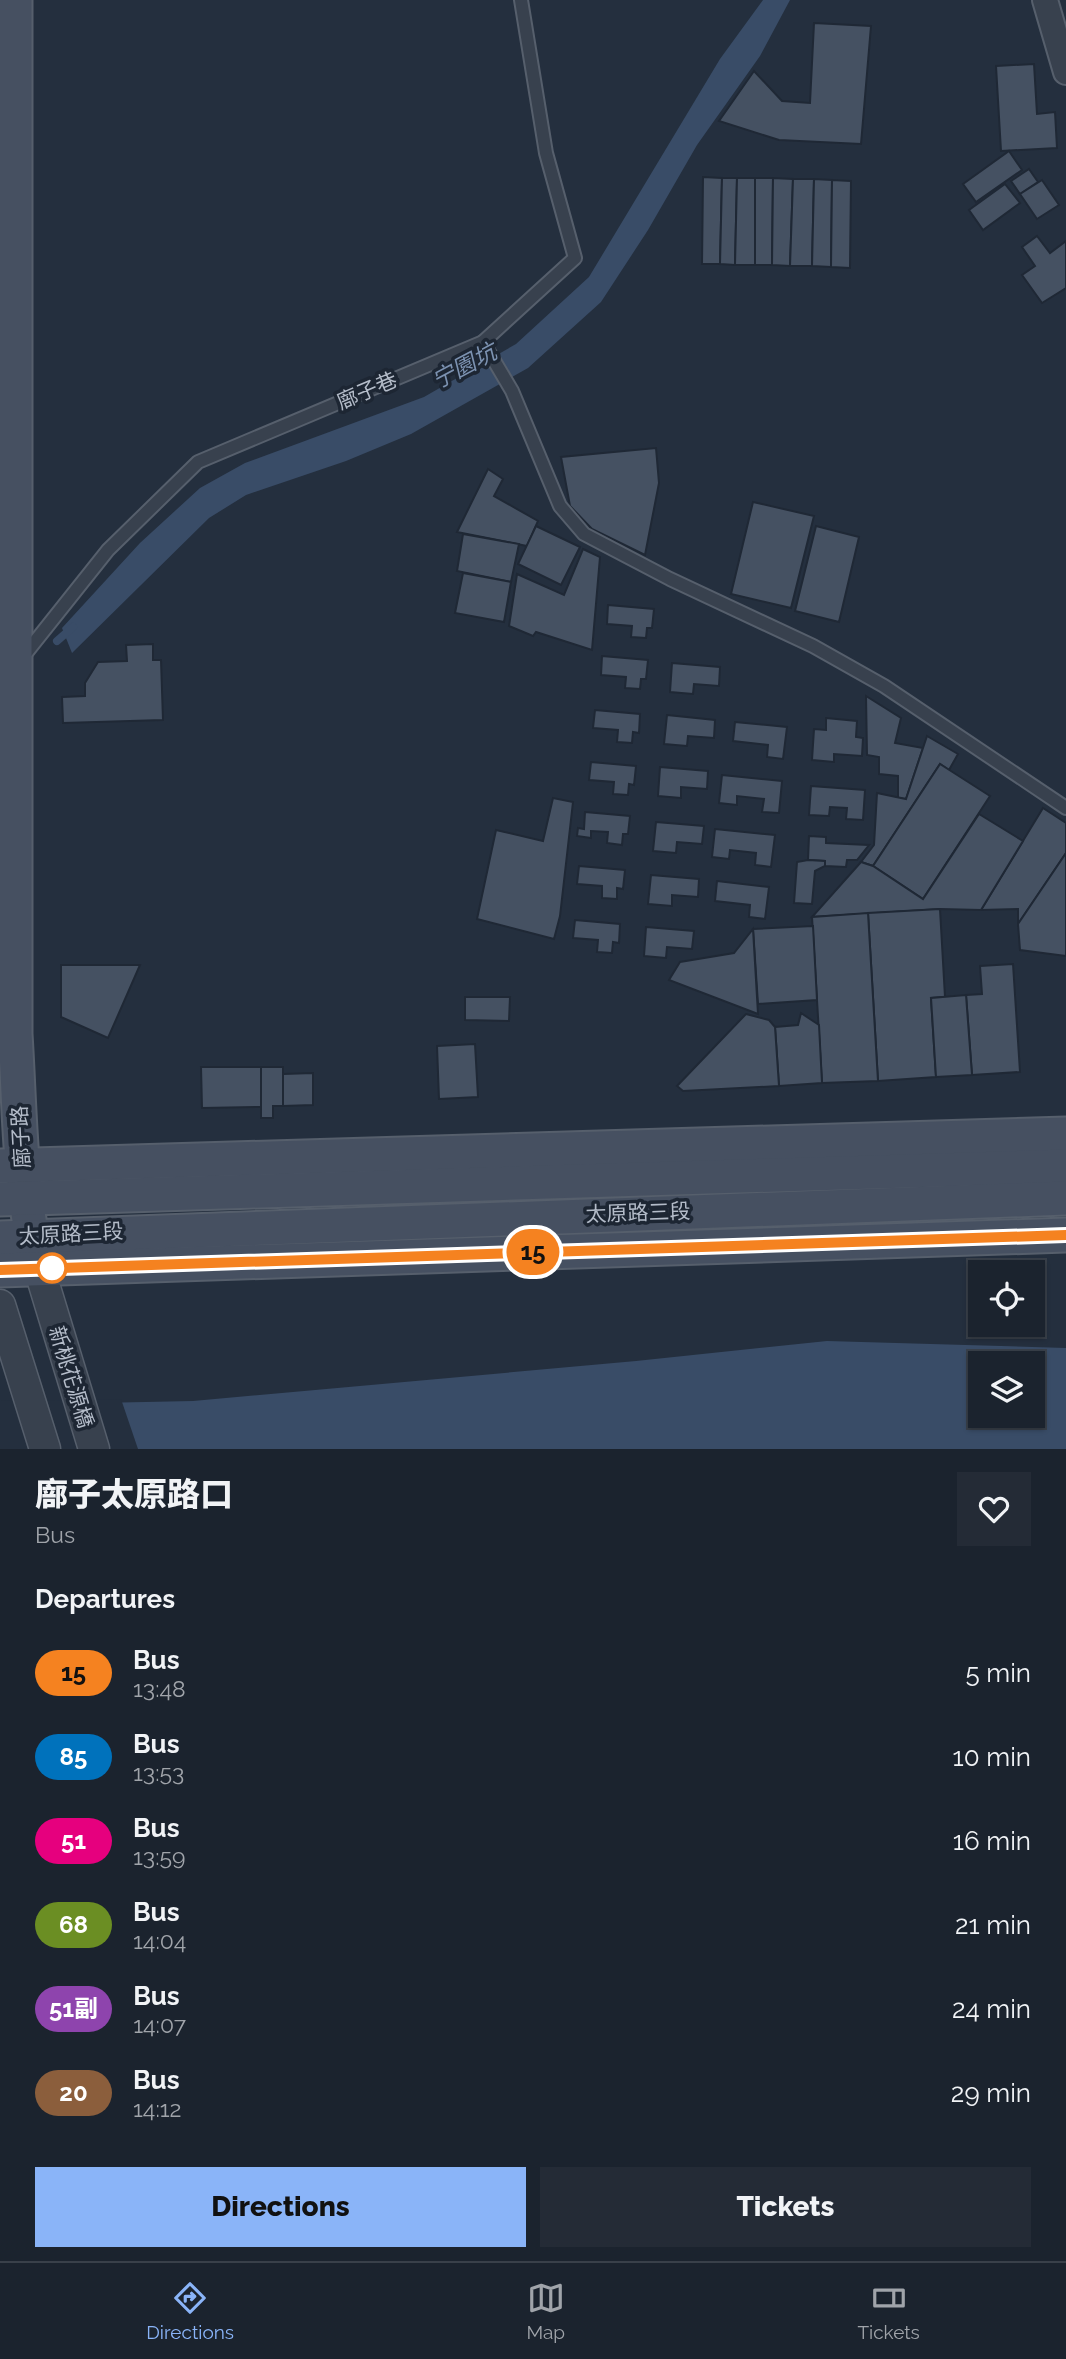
<!DOCTYPE html>
<meta charset="utf-8">
<style>
body{margin:0;font-family:Raleway,"Noto Sans TC",sans-serif;background:#242b36;color:#f1f3f6;height:100vh;display:flex;flex-direction:column;font-size:26px;white-space:nowrap}
*{box-sizing:border-box;margin:0}
p{font-size:23px;color:#a0a4aa}
.icon{flex:none;width:38px;height:38px;fill:none;stroke:currentColor;stroke-width:2;stroke-linecap:round;stroke-linejoin:round}
.map{position:relative;height:1449px;overflow:hidden}
.panel{display:flex;flex-direction:column;background:#1b232e;flex:1}
.panel>*{flex:none}
.badge{padding:0 14px;border-radius:23px;font-size:24px;line-height:46px}
.fabs{position:absolute;left:968px;top:1260px;display:grid;gap:14px}
.fabs a{display:grid;place-items:center;width:77px;height:77px;border-radius:0px;background:#1b232e;box-shadow:0 2px 5px #0004,0 0 0 2px #39404a;font-size:35px}
.map>.badge{position:absolute;translate:-50% -50%;box-shadow:0 0 0 4px #fff}
h2{padding:0 35px;font-size:26px;line-height:63px}
.round{display:grid;place-items:center;flex:none;width:74px;height:74px;border-radius:0px;background:#242b36}
.head{display:flex;align-items:center;justify-content:space-between;height:119px;padding:0 35px}
h1{font-size:33px;font-weight:800;line-height:52px}
.button{display:flex;gap:14px;margin-top:auto;padding:14px 35px}
.button a{flex:1;height:80px;border-radius:0px;background:#8ab4f8;color:#111;font-size:28px;font-weight:800;line-height:80px;text-align:center}
.button a+a{background:#242b36;color:#f1f3f6}
ul{padding:0;list-style:none}
li{display:flex;align-items:center;gap:21px;height:84px;padding:0 35px}
li div{flex:1}
li b{display:block;font-size:26px}
li em{font-style:normal}
li .badge{min-width:77px;font-weight:700;text-align:center}
.tab-bar{display:flex;justify-content:space-around;align-items:center;height:98px;border-top:2px solid #39404a;background:#1b232e;font-size:19px;color:#a0a4aa}
.tab-bar a{display:grid;justify-items:center;gap:4px}
.tab-bar .on{color:#8ab4f8}
.map>svg:first-child{display:block}
</style>
<div class="map">
<svg width="1066" height="1449" viewBox="0 0 1066 1449">
<rect width="100%" height="100%" fill="#242f3e"/>
<g fill="#394c67" fill-rule="evenodd">
<polygon points="763,0 790,0 760,56 697,145 648,230 601,302 528,368 411,434 346,461 246,495 209,518 72,653 62,628 140,543 200,488 245,463 424,397 516,344 589,277 720,59"/>
<path d="M827,1341l239,7v101h-1066v-44l193,-4 443,-40zM980,1363h52v53h-52z"/>
</g>
<polygon fill="#242f3e" points="121,1399 138,1449 0,1449 0,1401"/>
<g fill="none" stroke-linecap="round" stroke-linejoin="round">
<polyline stroke="#394c67" stroke-width="8" points="57,641 73,627"/>
</g>
<g fill="#455162" stroke="#1f2835" stroke-width="2">
<polygon points="814,23 871,26 861,144 779,140 719,121 754,71 782,101 810,103"/>
<polygon points="1034,64 1037,114 1055,112 1057,148 1001,151 996,66"/>
<polygon points="1009,151 1022,170 976,202 963,184"/>
<polygon points="1029,169 1038,182 1020,194 1011,181"/>
<polygon points="703,177 722,178 720,264 702,264"/>
<polygon points="722,178 737,178 735,265 720,264"/>
<polygon points="737,178 755,178 755,265 735,265"/>
<polygon points="755,178 773,178 772,265 755,265"/>
<polygon points="773,178 793,179 790,266 772,265"/>
<polygon points="793,179 814,179 812,266 790,266"/>
<polygon points="814,179 832,180 831,267 812,266"/>
<polygon points="832,180 851,181 850,268 831,267"/>
<polygon points="1042,180 1059,205 1037,219 1020,194"/>
<polygon points="1005,184 1020,203 983,230 969,210"/>
<polygon points="1037,236 1050,253 1066,241 1066,288 1042,303 1022,275 1035,266 1022,247"/>
<polygon points="656,448 659,483 645,555 592,529 570,506 561,457"/>
<polygon points="488,469 503,479 494,496 538,521 527,546 457,532"/>
<polygon points="753,502 814,516 791,608 731,594"/>
<polygon points="536,526 580,547 561,585 518,564"/>
<polygon points="816,526 859,537 839,622 795,611"/>
<polygon points="463,534 519,544 511,582 457,571"/>
<polygon points="583,549 600,557 592,650 536,632 533,636 509,626 517,574 564,595"/>
<polygon points="463,573 511,582 504,622 455,613"/>
<polygon points="608,605 654,609 652,628 647,628 646,638 631,637 632,626 607,624"/>
<polygon points="153,644 153,660 161,660 163,720 63,723 62,697 85,696 85,683 98,662 127,661 126,645"/>
<polygon points="602,656 648,660 646,679 641,679 640,689 625,688 626,677 601,675"/>
<polygon points="672,663 720,667 719,686 694,684 693,694 670,692"/>
<polygon points="866,696 901,718 895,743 923,748 906,799 898,798 898,776 879,774 879,757 867,755"/>
<polygon points="595,710 640,714 639,733 633,732 632,743 617,742 618,730 593,728"/>
<polygon points="667,715 715,720 714,738 688,736 687,746 664,744"/>
<polygon points="826,718 857,721 856,737 863,738 862,756 834,754 834,762 812,760 814,729 826,730"/>
<polygon points="735,722 787,727 783,759 767,757 768,745 733,741"/>
<polygon points="927,736 958,754 949,770 940,764 873,866 861,862 874,845 877,793 906,799"/>
<polygon points="591,762 636,766 634,785 629,784 628,795 613,794 614,782 589,780"/>
<polygon points="940,764 990,796 923,899 873,866"/>
<polygon points="660,767 708,771 707,789 681,787 681,798 658,796"/>
<polygon points="722,775 782,781 779,813 762,812 764,799 737,796 737,805 719,803"/>
<polygon points="811,786 865,790 863,820 846,819 847,808 830,807 829,816 809,815"/>
<polygon points="553,798 573,802 560,916 554,939 477,919 496,830 543,841"/>
<polygon points="1043,808 1066,823 1066,853 1018,924 1018,909 981,910"/>
<polygon points="585,812 630,816 628,834 623,834 622,845 607,843 608,832 591,831 591,838 577,836 578,828 584,829"/>
<polygon points="979,814 1023,841 981,910 940,909 812,917 861,862 873,866 923,899"/>
<polygon points="656,822 704,826 702,844 677,842 676,853 653,851"/>
<polygon points="715,829 775,835 771,867 755,865 756,853 730,850 729,859 712,857"/>
<polygon points="809,836 826,837 826,843 869,845 857,860 847,860 846,867 825,866 825,861 808,860"/>
<polygon points="1066,853 1066,956 1020,950 1018,924"/>
<polygon points="808,860 825,861 825,866 815,871 812,904 794,903 797,862"/>
<polygon points="579,866 625,870 623,889 617,888 617,899 602,898 602,886 577,884"/>
<polygon points="651,875 699,879 698,897 672,895 672,906 648,904"/>
<polygon points="717,881 769,887 765,919 749,917 750,905 715,901"/>
<polygon points="940,909 945,997 931,998 936,1077 878,1081 868,913"/>
<polygon points="868,913 878,1081 822,1083 812,917"/>
<polygon points="575,920 620,924 619,943 613,942 612,953 597,952 598,940 573,938"/>
<polygon points="813,926 817,1000 758,1004 753,929"/>
<polygon points="646,927 694,931 692,949 667,947 666,958 644,956"/>
<polygon points="753,929 758,1014 669,980 680,962 734,953"/>
<polygon points="1013,964 1020,1072 972,1075 966,995 982,994 980,966"/>
<polygon points="61,965 140,965 108,1038 61,1017"/>
<polygon points="966,995 972,1075 936,1077 931,998"/>
<polygon points="465,997 510,997 509,1021 465,1020"/>
<polygon points="801,1013 819,1025 822,1083 779,1086 775,1027 798,1025"/>
<polygon points="746,1014 769,1020 775,1027 779,1086 683,1091 677,1086"/>
<polygon points="475,1044 478,1097 439,1099 437,1046"/>
<polygon points="201,1067 261,1067 261,1107 202,1108"/>
<polygon points="261,1067 283,1067 283,1106 273,1106 273,1118 261,1118"/>
<polygon points="313,1073 313,1105 283,1106 283,1074"/>
</g>
<g fill="none" stroke-linecap="round" stroke-linejoin="round">
<defs>
<g id="service">
<polyline points="483,342 512,391 560,506 584,534 670,579 813,646 884,686 1066,808"/>
<polyline points="22,658 108,550 198,462 483,342 575,258 546,153 521,0"/>
</g>
<polyline id="minor" points="1045,0 1066,72"/>
<g id="tertiary">
<polyline points="39,1268 94,1449"/>
<polyline points="0,1305 45,1449"/>
</g>
<g id="secondary">
<path d="M15,0v1034c5,78 4,158 24,234"/>
<polyline points="1,1166 1066,1134"/>
<polyline points="0,1199 1066,1166"/>
<polyline points="0,1238 1066,1198"/>
<polyline points="0,1270 1066,1235"/>
</g>
</defs>
<use href="#service" stroke="#565f6c" stroke-width="16"/>
<use href="#minor" stroke="#565f6c" stroke-width="28"/>
<use href="#tertiary" stroke="#565f6c" stroke-width="33"/>
<use href="#secondary" stroke="#565f6c" stroke-width="37"/>
<use href="#service" stroke="#38414e" stroke-width="12"/>
<use href="#minor" stroke="#38414e" stroke-width="24"/>
<use href="#tertiary" stroke="#38414e" stroke-width="30"/>
<use href="#secondary" stroke="#465061" stroke-width="33"/>
</g>
<g fill="none" stroke-linecap="round" stroke-linejoin="round">
<defs>
<polyline id="line" points="0,1270 1066,1235"/>
</defs>
<use href="#line" stroke="#fff" stroke-width="16"/>
<use href="#line" stroke="#f58220" stroke-width="10"/>
</g>
<circle fill="#fff" stroke="#f58220" stroke-width="3.5" cx="52" cy="1268" r="14"/>
<g text-anchor="middle" stroke-width="7" stroke-linejoin="round" paint-order="stroke">
<g font-size="21" fill="#b4bcc9" stroke="#1d2633">
<text transform="translate(367 391) rotate(-23)" y="7">廍子巷</text>
<text transform="translate(21 1137) rotate(-93)" y="7">廍子路</text>
<text transform="translate(638 1213) rotate(-2)" y="7">太原路三段</text>
<text transform="translate(71 1234) rotate(-3)" y="7">太原路三段</text>
<text transform="translate(71 1377) rotate(73)" y="7">新桃花源橋</text>
</g>
<g font-size="23" font-style="italic" fill="#7c92b1" stroke="#1d2633">
<text transform="translate(464 366) rotate(-28)" y="8">宁園坑</text>
</g>
</g>
</svg>
<div class="fabs">
<a><svg class="icon" aria-label="locate" viewBox="0 0 24 24"><circle cx="12" cy="12" r="6"/><path d="M12 2v4M12 18v4M2 12h4M18 12h4"/></svg></a>
<a><svg class="icon" aria-label="layers" viewBox="0 0 24 24"><path d="M12 4l9 5-9 5-9-5zM3 14l9 5 9-5"/></svg></a>
</div>
<b class="badge" style="left:533px;top:1252px;background:#f58220;color:#111">15</b>
</div>
<section class="panel">
<div class="head"><div><h1>廍子太原路口</h1><p>Bus</p></div><a class="round"><svg class="icon" aria-label="heart" viewBox="0 0 24 24"><path d="M12 20l-8-8c-3-5 5-10 8-4 3-6 11-1 8 4z"/></svg></a></div>
<h2>Departures</h2>
<ul>
<li><span class="badge" style="background:#f58220;color:#111">15</span><div><b>Bus</b><p>13:48</p></div><em>5 min</em></li>
<li><span class="badge" style="background:#0072bc;color:#fff">85</span><div><b>Bus</b><p>13:53</p></div><em>10 min</em></li>
<li><span class="badge" style="background:#e6007e;color:#fff">51</span><div><b>Bus</b><p>13:59</p></div><em>16 min</em></li>
<li><span class="badge" style="background:#6b8e23;color:#fff">68</span><div><b>Bus</b><p>14:04</p></div><em>21 min</em></li>
<li><span class="badge" style="background:#8e44ad;color:#fff">51副</span><div><b>Bus</b><p>14:07</p></div><em>24 min</em></li>
<li><span class="badge" style="background:#8b5e3c;color:#fff">20</span><div><b>Bus</b><p>14:12</p></div><em>29 min</em></li>
</ul>
<div class="button"><a>Directions</a><a>Tickets</a></div>
</section>
<nav class="tab-bar">
<a class="on"><svg class="icon" aria-label="directions" viewBox="0 0 24 24"><path d="M12 3l9 9-9 9-9-9zM9 14v-3h6M13 9l2 2-2 2"/></svg>Directions</a>
<a><svg class="icon" aria-label="map" viewBox="0 0 24 24"><path d="M3 6l6-2 6 2 6-2v14l-6 2-6-2-6 2zM9 4v14M15 6v14"/></svg>Map</a>
<a><svg class="icon" aria-label="tickets" viewBox="0 0 24 24"><path d="M3 7h18v10H3zM15 7v10"/></svg>Tickets</a>
</nav>
